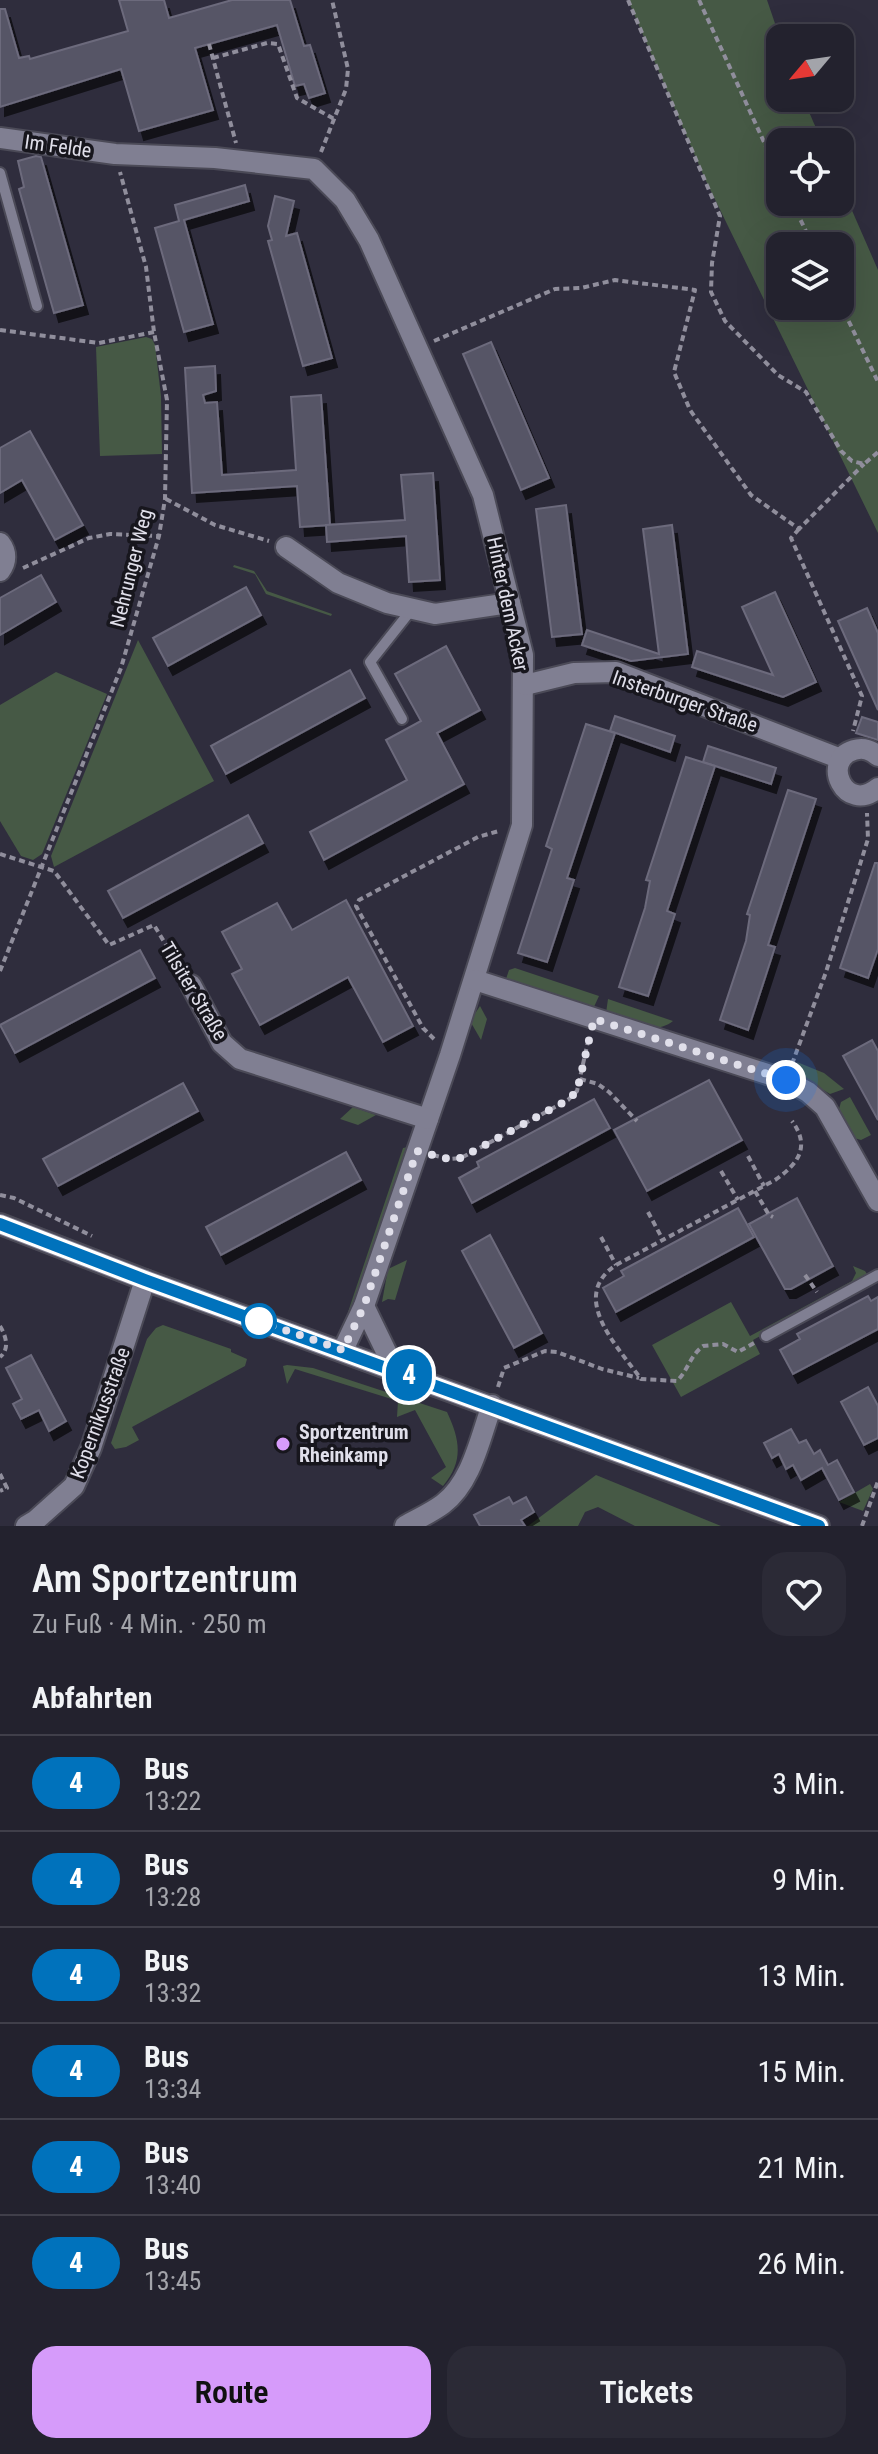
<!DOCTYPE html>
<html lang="de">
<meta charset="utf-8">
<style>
body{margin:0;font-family:"Roboto Condensed",sans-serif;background:#2b2a36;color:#f1f3f6;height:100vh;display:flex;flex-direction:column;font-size:30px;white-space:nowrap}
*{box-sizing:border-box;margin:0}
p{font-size:26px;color:#a3a4aa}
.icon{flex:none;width:44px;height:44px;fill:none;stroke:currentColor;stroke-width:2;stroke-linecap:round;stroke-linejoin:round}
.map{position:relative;height:1526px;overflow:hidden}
.drawer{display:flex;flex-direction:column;background:#23222e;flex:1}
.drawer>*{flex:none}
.badge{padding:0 16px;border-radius:26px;font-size:28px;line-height:52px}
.needle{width:52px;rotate:241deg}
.tools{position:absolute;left:766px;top:24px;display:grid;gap:16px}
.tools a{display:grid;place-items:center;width:88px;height:88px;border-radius:16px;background:#23222e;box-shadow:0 8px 32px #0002,0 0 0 2px #403f4a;font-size:40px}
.you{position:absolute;width:40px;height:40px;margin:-20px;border:6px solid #fff;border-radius:50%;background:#1a73e8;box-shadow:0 0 0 12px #1a73e833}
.map>.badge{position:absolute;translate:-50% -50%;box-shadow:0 0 0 4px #fff}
h2{padding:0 32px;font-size:30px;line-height:72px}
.round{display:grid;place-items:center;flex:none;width:84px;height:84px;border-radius:24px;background:#2b2a36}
.headline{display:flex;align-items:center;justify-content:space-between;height:136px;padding:0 32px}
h1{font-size:38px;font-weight:600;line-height:60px}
.cta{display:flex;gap:16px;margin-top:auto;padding:16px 32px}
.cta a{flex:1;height:92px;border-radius:24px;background:#d69bfa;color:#111;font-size:32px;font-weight:600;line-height:92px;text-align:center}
.cta a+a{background:#2b2a36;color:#f1f3f6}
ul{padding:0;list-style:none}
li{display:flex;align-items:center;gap:24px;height:96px;padding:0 32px;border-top:2px solid #403f4a}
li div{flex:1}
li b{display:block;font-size:30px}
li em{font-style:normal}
li .badge{min-width:88px;font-weight:700;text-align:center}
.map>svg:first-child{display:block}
</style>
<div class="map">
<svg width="878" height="1526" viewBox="0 0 878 1526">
<defs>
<filter id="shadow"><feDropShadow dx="5" dy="9" stdDeviation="0" flood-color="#0009"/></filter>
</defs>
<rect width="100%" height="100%" fill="#2f2d3d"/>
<g fill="#465945" fill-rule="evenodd">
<path d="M628,0h139l13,38v60h23l19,44h-42v60h60v-19l38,87v263l-173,-354zM780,246h60v60h-60z"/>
<polygon points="146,337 152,339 155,345 161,396 162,454 100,456 96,347"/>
<polygon points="234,565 254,571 267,591 332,614 331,616 266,594 255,574 233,567"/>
<polygon points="138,640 214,781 54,867 51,856"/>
<polygon points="56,672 107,694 42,854 33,860 21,856 0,821 0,705"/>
<polygon points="515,968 599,996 593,1009 511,983 506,979 509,970"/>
<path d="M608,999l65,22c-20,16 -46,0 -67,-8z"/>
<polygon points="480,1006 487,1019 481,1040 470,1021"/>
<polygon points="797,1062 824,1073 844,1089 830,1094 808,1081"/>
<polygon points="850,1097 871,1135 861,1140 854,1138 839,1109 841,1102"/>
<polygon points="353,1107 376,1115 358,1125 340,1119"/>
<polygon points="408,1147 350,1317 348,1312 403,1148"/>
<polygon points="407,1260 395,1300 388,1299 382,1302 388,1269"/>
<polygon points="853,1266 865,1271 869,1277 753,1340 760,1354 681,1397 652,1345 731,1302 750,1336 852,1281 856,1273"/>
<polygon points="163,1325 231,1349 231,1352 247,1359 245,1366 132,1427 139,1440 126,1447 115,1449 111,1443 147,1339 156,1328"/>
<path d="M287,1365l26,3 134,44c13,28 17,49 -4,74l-12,-8 15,-11 -31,-57 -18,7 1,-16 -103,-32 -8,15 -4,-18z"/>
<polygon points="596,1475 721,1526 635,1526 598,1507 585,1512 578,1526 528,1526"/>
<polygon points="870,1484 873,1489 863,1511 839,1502"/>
</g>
<g fill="#565466" stroke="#6c6a7c" stroke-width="2" filter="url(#shadow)">
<polygon points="119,0 164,0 169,18 232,0 290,0 304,46 310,45 325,93 309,98 304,84 295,86 277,25 195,48 213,110 139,131 121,69 0,107 0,9 5,9 19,58 29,56 30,59 128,31"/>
<polygon points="36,156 41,157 83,305 54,313 19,189 24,187 18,161"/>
<polygon points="245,185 249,201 184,220 213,324 184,332 155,228 179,221 175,205"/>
<polygon points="275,196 294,201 286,236 297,233 332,358 303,366 268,241 272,240 268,226"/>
<polygon points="491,342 549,478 521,490 463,354"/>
<polygon points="215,366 216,391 203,395 205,403 217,402 222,475 296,470 291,397 321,395 330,525 300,527 297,486 192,493 185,368"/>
<polygon points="30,431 83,525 55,540 22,480 0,493 0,448"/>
<polygon points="433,473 440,580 409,582 406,536 327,542 326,525 405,520 401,475"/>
<polygon points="566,505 582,634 552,637 536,509"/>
<polygon points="672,525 688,654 631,661 582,645 587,630 659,654 643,529"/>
<polygon points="41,575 56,602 0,635 0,598"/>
<polygon points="246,587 261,615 168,666 153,638"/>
<polygon points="775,592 816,682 783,697 692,667 697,651 773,675 742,607"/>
<polygon points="867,608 878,633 878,710 838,621"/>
<polygon points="446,646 480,710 437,733 464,784 324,860 310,832 407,780 386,740 421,721 395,674"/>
<polygon points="350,670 365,698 226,774 211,746"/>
<polygon points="615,716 675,736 670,752 610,731"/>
<polygon points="862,717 878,722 878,740 856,733"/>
<polygon points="586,724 615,733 567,878 574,880 547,962 518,953 552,849 546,846"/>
<polygon points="708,746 776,768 771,784 703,762"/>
<polygon points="686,757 715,766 667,911 675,914 648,996 619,987 645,908 650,881 646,880"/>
<polygon points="788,790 816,799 768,945 775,947 748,1030 720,1020 746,941 750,915 747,914"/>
<polygon points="248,815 263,843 123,918 108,891"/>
<polygon points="875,863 878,863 878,949 868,978 840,968"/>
<polygon points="346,900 413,1026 383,1042 348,977 260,1025 232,974 242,969 222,932 277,903 292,930"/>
<polygon points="140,950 155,978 15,1053 0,1025"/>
<polygon points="872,1040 878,1051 878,1120 843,1056"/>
<polygon points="709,1080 742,1140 647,1191 614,1130"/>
<polygon points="183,1083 198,1111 58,1186 43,1159"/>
<polygon points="594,1099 610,1128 472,1203 459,1178 479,1167 477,1162"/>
<polygon points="346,1152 361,1180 221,1255 206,1227"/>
<polygon points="797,1198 833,1266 791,1289 785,1289 749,1224"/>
<polygon points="738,1208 754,1237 616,1312 603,1288 624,1276 621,1271"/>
<polygon points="490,1235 542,1333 514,1348 462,1251"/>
<polygon points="868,1296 871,1301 878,1297 878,1329 793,1374 780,1350 800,1339 797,1334"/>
<polygon points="31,1355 66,1421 49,1431 39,1410 21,1419 13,1404 22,1399 6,1368"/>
<polygon points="868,1387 878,1406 878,1438 864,1445 841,1402"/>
<polygon points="791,1429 799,1443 806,1440 814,1454 820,1450 828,1465 837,1460 854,1492 839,1500 822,1468 801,1480 793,1465 786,1469 779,1454 772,1458 764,1443"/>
<polygon points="509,1497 513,1504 526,1497 534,1512 521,1520 525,1526 480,1526 474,1515"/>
</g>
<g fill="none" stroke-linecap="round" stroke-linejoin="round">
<defs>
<g id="service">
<polyline points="0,173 37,306"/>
<polyline points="402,719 370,662 412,609"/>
<polyline points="766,1336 878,1275"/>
</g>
<g id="minor">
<polyline points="0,138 115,154 215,158 314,169 345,200 369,240 483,495 523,655 522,825 450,1055 364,1306 343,1350"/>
<path d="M0,543c7,9 7,19 0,28"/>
<polyline points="286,547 338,583 387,603 435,614 510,603"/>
<polyline points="525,685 574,673 616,672 841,759"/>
<path d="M878,756c-7,-6 -14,-9 -24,-6 -34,10 -9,65 24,38"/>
<polyline points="475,980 786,1080 808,1092 825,1107 878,1201"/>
<polyline points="191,985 222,1043 240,1059 428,1119"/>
<polyline points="364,1306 395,1370"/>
<polyline points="26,1526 36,1520 74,1486 91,1448 145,1280"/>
<path d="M405,1526c12,-7 26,-13 38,-22 29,-22 37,-66 49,-99"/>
</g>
<polyline id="tertiary" points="0,1224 145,1280 819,1526"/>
</defs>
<use href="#service" stroke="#4b4a57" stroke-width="14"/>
<use href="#minor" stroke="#4b4a57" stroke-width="24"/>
<use href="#tertiary" stroke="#4b4a57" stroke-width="24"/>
<g stroke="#908e9c" stroke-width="4" stroke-dasharray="6 4" stroke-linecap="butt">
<polyline points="628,0 720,216 712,263 711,292 725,321 778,375 806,392 841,451 852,461 864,464 878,452"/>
<polyline points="699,0 780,177"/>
<polyline points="209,44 236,143"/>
<polyline points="213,58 267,43 278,44 297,98 334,119"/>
<polyline points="321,152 346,89 348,69 332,0"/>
<polyline points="792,202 813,246"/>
<polyline points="840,303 878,382"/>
<polyline points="0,330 99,343 154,332"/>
<polyline points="434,341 555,289 581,288 615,280 695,290 674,372 690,410 751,495 799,529 864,464"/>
<polyline points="166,499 215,525 269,541"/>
<polyline points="799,529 791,538 862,696 853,731"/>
<polyline points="23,568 89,538 110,534 159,536"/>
<polyline points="0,854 54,871 109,945 154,925 180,968"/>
<polyline points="0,971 121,668 159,536 165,499 167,400 154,332 146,267 120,172"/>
<polyline points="434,1039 423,1028 356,906 359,900 478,837 499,831"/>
<polyline points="792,1064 826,972 868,839 867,813"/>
<polyline points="580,1079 598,1084 609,1092 637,1121"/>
<polyline points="433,1155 449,1159 461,1158 568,1100 577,1091 589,1037"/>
<polyline points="748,1156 764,1186"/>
<polyline points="721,1171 738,1200"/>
<polyline points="755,1191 769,1215 773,1217"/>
<polyline points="0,1195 14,1198 92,1236"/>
<polyline points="648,1212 663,1240"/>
<polyline points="601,1237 616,1265"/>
<polyline points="805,1275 817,1292"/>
<path d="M0,1326c6,10 10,23 0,31"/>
<path d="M754,1343l-16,9 -15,-8 -20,2c-13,10 -15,24 -26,35l-36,-2c-23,-32 -73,-82 -25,-114l159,-85c23,-16 36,-33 17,-59"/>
<polyline points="498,1387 504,1368 545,1351 557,1352 602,1369 639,1378"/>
<polyline points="0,1474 7,1488 0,1491"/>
<polyline points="862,1526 878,1481"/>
</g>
<use href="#service" stroke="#807f92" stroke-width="10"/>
<use href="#minor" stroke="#807f92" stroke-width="20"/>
<use href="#tertiary" stroke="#807f92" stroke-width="20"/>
</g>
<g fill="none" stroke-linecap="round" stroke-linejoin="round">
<defs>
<polyline id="line" points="0,1224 145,1280 819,1526"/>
</defs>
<use href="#line" stroke="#fff" stroke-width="18"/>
<use href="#line" stroke="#0072bc" stroke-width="12"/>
<polyline stroke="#e0dfea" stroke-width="8" stroke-dasharray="0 14.4" points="259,1321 343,1350 364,1306 417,1151 449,1159 461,1158 568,1100 577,1091 594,1019 786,1080"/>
</g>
<circle fill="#fff" stroke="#0072bc" stroke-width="4" cx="259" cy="1321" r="16"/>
<circle fill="#d69bfa" stroke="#17161d" stroke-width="3" cx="283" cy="1444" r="8"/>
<g text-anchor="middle" stroke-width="7" stroke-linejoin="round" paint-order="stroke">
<g font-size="20" fill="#e0dfea" stroke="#17161d">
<text transform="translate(58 146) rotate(8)" y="7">Im Felde</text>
<text transform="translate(131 568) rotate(-76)" y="7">Nehrunger Weg</text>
<text transform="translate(508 604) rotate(78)" y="7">Hinter dem Acker</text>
<text transform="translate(685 701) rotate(19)" y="7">Insterburger Straße</text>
<text transform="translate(194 991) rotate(59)" y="7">Tilsiter Straße</text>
<text transform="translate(100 1413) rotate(-70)" y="7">Kopernikusstraße</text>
</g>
<g font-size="20" font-weight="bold" fill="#e0dfea" stroke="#17161d" text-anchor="start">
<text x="299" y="1439">Sportzentrum<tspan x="299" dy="23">Rheinkamp</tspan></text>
</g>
</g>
</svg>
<div class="tools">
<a><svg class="needle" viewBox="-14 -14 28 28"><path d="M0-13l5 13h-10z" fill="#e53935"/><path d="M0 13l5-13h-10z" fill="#a3a4aa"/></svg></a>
<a><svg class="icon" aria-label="locate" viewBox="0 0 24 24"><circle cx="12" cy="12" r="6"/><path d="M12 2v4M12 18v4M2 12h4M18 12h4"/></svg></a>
<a><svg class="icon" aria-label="layers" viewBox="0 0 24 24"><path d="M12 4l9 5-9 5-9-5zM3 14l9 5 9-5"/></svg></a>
</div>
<div class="you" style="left:786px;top:1080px"></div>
<b class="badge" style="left:409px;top:1375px;background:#0072bc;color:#fff">4</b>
</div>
<section class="drawer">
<div class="headline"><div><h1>Am Sportzentrum</h1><p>Zu Fuß · 4 Min. · 250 m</p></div><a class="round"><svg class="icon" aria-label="heart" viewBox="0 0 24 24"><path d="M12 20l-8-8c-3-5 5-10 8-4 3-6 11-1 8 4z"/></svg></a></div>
<h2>Abfahrten</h2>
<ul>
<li><span class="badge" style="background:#0072bc;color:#fff">4</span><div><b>Bus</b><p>13:22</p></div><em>3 Min.</em></li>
<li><span class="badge" style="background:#0072bc;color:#fff">4</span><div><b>Bus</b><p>13:28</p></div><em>9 Min.</em></li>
<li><span class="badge" style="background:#0072bc;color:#fff">4</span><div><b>Bus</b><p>13:32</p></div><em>13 Min.</em></li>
<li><span class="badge" style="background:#0072bc;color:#fff">4</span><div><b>Bus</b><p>13:34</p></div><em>15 Min.</em></li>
<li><span class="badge" style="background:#0072bc;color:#fff">4</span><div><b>Bus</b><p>13:40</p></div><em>21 Min.</em></li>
<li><span class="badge" style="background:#0072bc;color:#fff">4</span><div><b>Bus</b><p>13:45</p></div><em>26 Min.</em></li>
</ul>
<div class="cta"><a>Route</a><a>Tickets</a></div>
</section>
